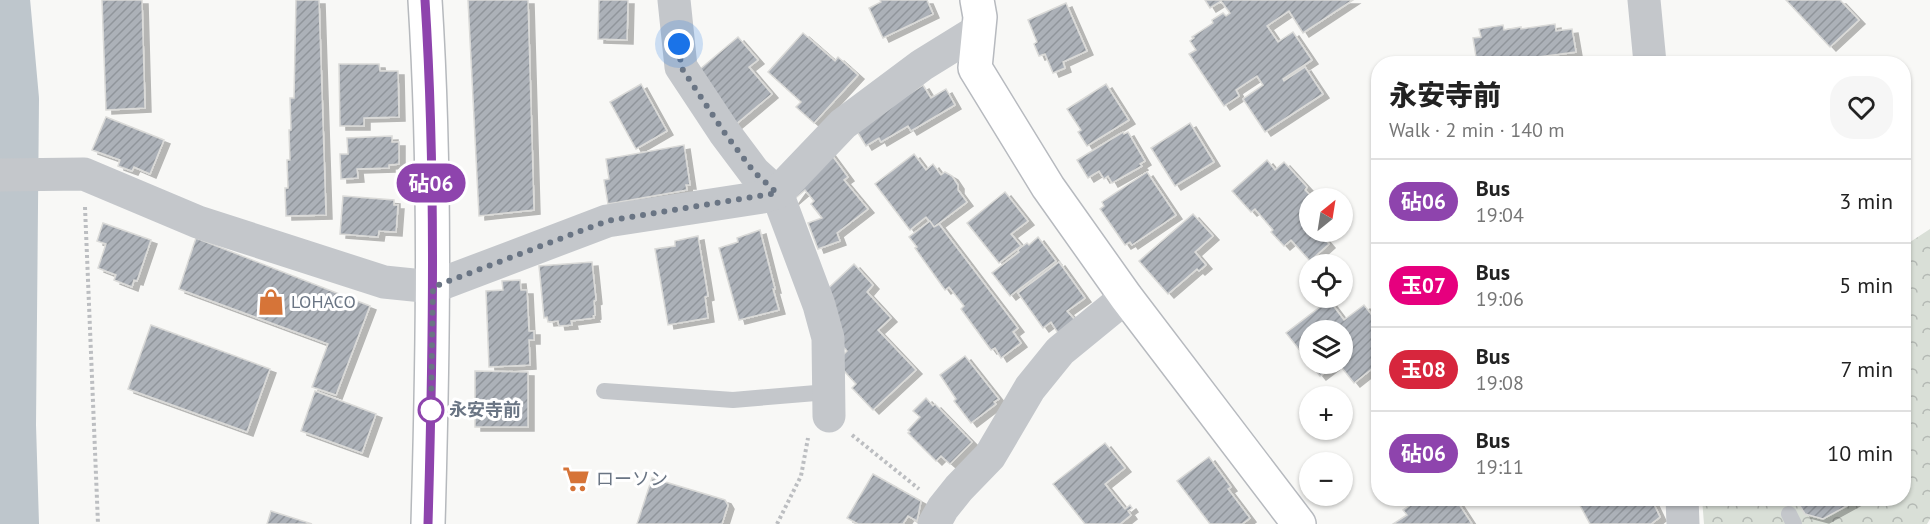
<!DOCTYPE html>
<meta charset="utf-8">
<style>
body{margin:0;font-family:"PT Sans","Noto Sans JP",sans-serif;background:#f6f6f6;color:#222;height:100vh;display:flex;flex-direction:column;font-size:22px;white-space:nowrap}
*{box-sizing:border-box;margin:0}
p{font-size:20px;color:#767676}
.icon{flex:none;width:33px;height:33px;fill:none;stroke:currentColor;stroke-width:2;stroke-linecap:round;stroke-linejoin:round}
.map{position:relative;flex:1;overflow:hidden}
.side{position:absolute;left:1371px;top:56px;width:540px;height:450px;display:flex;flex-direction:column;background:#fff;border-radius:24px;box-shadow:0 2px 4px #0004}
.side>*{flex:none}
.badge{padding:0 12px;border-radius:20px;font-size:21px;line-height:39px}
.needle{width:39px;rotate:30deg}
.fabs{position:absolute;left:1299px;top:188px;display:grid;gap:12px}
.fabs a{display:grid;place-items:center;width:54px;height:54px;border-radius:50%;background:#fff;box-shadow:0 2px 4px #0004;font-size:30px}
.you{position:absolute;width:30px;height:30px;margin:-15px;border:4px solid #fff;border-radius:50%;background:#1a73e8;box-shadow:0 0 0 9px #1a73e833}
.map>.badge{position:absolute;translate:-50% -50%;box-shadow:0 0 0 3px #fff}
.round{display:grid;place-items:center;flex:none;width:63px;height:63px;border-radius:24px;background:#f6f6f6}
.summary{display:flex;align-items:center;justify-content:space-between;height:102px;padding:0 18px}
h1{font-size:28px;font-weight:800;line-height:45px}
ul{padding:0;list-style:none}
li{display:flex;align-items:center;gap:18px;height:84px;padding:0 18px;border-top:2px solid #e0e0e0}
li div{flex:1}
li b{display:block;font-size:22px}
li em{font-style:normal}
li .badge{min-width:66px;font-weight:700;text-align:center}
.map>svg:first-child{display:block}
</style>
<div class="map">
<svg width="1930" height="524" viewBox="0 0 1930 524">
<defs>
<pattern id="forest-crowns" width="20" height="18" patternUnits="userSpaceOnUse" patternTransform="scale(1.5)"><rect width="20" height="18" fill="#d9dfd7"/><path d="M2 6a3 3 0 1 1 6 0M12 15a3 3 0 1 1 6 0" fill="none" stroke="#b4b9b4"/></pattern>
<pattern id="building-hatch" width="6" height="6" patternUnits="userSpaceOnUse" patternTransform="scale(1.5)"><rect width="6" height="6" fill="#acb1b8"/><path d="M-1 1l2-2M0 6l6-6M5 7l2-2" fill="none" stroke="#90959b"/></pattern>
<filter id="shadow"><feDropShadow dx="6" dy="4" stdDeviation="0" flood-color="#0004"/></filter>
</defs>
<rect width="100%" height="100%" fill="#f8f8f6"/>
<polygon fill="url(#forest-crowns)" points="1930,229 1930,519 1927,524 1704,524 1702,498 1904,498 1904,246"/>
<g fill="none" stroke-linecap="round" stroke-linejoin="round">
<polyline stroke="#bec6cc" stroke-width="56" points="2,0 11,99 8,425 11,524"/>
</g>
<g fill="url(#building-hatch)" stroke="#dadad8" stroke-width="1.5" filter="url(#shadow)">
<polygon points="102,0 142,0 145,108 106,110"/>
<polygon points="296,0 319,0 326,215 286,216 285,188 288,188 287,160 290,160 289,130 291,130 290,98 294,98"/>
<polygon points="468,0 528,0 534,210 479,216"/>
<polygon points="599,0 628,0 627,40 598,39"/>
<polygon points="880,0 927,0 933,14 883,38 869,8 881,2"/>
<polygon points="1205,0 1353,0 1303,33 1289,11 1267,26 1278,42 1293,32 1312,60 1283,79 1284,81 1305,67 1323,94 1265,132 1243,99 1263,85 1257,76 1236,90 1239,96 1224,106 1189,54 1196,50 1190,41 1194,38 1192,37 1213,23 1212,20 1223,13 1226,16 1230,13 1221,1 1210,8"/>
<polygon points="1786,0 1840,0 1859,20 1830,47"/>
<polygon points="1066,3 1087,51 1063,62 1065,68 1053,73 1045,54 1039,56 1034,44 1037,42 1028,20"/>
<polygon points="1555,24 1556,31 1572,29 1576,52 1492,63 1477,63 1473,38 1481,37 1479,29 1503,25 1504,30 1521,27 1521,29"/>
<polygon points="803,33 835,61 838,57 858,75 814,123 796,107 801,102 768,72"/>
<polygon points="738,37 758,60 749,67 772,94 735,125 693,75"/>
<polygon points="339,64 379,64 380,71 398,71 399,117 364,118 364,126 340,126"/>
<polygon points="641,84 667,131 636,149 610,102"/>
<polygon points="1106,84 1129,120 1087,146 1078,132 1081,130 1067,109"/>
<polygon points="923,85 931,98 946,89 955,105 911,131 908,126 881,142 879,138 866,146 855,128"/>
<polygon points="106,117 164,140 150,174 134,167 132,171 118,166 120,160 92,150"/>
<polygon points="1190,123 1214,162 1175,186 1151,148"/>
<polygon points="1123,132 1124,134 1128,132 1145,161 1140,164 1142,166 1112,183 1108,176 1104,179 1099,171 1088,178 1077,160"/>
<polygon points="392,136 392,142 399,142 399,164 389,165 389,168 357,169 358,178 341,179 340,154 348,154 347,138"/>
<polygon points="684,145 690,185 686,185 687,190 608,204 604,180 609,179 606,159"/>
<polygon points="828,150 848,177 844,180 868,209 837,233 840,241 818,249 808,223 822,218 811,204 814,201 805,190 792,201"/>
<polygon points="914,154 926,170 933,164 941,175 945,172 952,176 958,185 958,190 967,202 934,227 926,217 910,230 875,184"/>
<polygon points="1267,160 1275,170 1284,162 1307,187 1305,190 1313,198 1310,198 1310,231 1318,231 1329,244 1310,261 1291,240 1284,246 1271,232 1273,230 1255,209 1251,212 1232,191"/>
<polygon points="1147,172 1176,215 1132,245 1130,242 1125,245 1100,209 1104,206 1102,202"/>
<polygon points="1005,192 1028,221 1011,234 1021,246 999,263 967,223"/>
<polygon points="343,196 394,200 394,205 398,205 396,232 379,231 378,237 340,234"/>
<polygon points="1193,214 1213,236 1195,252 1206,265 1199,271 1197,269 1168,294 1139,261"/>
<polygon points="930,221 934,227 939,224 1018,328 1013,332 1021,343 1001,358 995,348 991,350 961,309 964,306 949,287 945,290 915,248 917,247 909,237"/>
<polygon points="103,223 151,240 137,281 134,280 132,287 114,280 116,275 98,268 106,244 97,241"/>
<polygon points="760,230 775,289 773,289 779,310 739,320 719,248 738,242 737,238"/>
<polygon points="698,236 708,296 705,297 708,318 668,325 655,249 675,246 675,241"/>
<polygon points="1038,237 1056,261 1010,296 992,273 1019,252 1018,250 1027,243 1029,245"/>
<polygon points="196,238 370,306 336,395 312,387 328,344 179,289"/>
<polygon points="592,262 596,300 594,301 595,315 593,316 594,318 571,321 572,325 559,326 558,321 548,322 547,317 544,318 539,266"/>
<polygon points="1059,262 1085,298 1067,311 1075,320 1058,333 1051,322 1043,328 1018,293"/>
<polygon points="854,264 873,285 867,292 891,318 878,330 916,370 873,410 852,388 856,384 836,362 847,351 828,330 818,298"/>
<polygon points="520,280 521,290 527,290 529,331 534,331 534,340 529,340 530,365 489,367 486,291 503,290 502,281"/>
<polygon points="1329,300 1344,320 1364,305 1378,323 1378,321 1378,364 1354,383 1338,363 1342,363 1342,330 1310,330 1310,363 1337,363 1320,376 1286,333"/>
<polygon points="151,325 270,369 247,432 128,389"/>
<polygon points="965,356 999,399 994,402 996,404 971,423 954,401 956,399 940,375"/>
<polygon points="475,371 528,372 528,427 475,427"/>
<polygon points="315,391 376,414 362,453 301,431"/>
<polygon points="926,398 933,406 935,404 972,442 950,464 941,456 936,461 908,433 910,432 908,430 920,417 913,411"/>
<polygon points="1105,443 1125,468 1105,484 1125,509 1130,505 1132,508 1128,511 1131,515 1120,524 1085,524 1053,484"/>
<polygon points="1209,457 1231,487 1228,489 1250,518 1242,524 1210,524 1177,481"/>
<polygon points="873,474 921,501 917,521 908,516 903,524 858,524 847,518"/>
<polygon points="652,478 725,500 728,505 722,524 637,524"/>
<polygon points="1421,498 1455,498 1472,524 1393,524 1407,515 1403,510"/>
<polygon points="1576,498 1631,498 1632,500 1636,498 1651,498 1660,517 1651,524 1590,524"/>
<polygon points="1795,498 1861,498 1823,519 1805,514"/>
<polygon points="271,511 312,524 267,524"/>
</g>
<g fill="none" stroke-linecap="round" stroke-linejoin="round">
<defs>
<polyline id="secondary" points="977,0 980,17 975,68 1048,187 1126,297 1299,524"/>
<path id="primary" d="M425,0c11,174 8,349 3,524"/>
</defs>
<use href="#secondary" stroke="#b7babf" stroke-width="36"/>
<use href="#primary" stroke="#b6b9bd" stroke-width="36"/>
<g stroke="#bcbec1" stroke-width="4" stroke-dasharray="3 3" stroke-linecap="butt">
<polyline points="85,207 98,524"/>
<polyline points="852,435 919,489"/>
<polyline points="777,524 801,476 808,438"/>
</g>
<g stroke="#c4c7cb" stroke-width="16">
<polyline points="604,391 733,400 828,392"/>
<polyline points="1789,514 1794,524"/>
</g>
<g stroke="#c4c7cb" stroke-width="33">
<polyline points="674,0 681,67 724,132 754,172 777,193 819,305 828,338 829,416"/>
<polyline points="1644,0 1650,63"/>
<polyline points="0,175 84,174 198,222 384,282 433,287 607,221 763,197 777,193 843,124 922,65 977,31"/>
<polyline points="1682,498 1683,524"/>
<polyline points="934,524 943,508 959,488 990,456 1030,388 1060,351 1126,297"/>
</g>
<use href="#secondary" stroke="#fff" stroke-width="33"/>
<use href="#primary" stroke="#fff" stroke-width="33"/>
</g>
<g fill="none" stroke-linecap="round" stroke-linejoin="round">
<defs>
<path id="line" d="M425,0c11,174 8,349 3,524"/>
</defs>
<use href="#line" stroke="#fff" stroke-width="14"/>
<use href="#line" stroke="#8e44ad" stroke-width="9"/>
<polyline stroke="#6a7584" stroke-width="6" stroke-dasharray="0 10.8" points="431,410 433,287 607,221 777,193 754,172 724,132 681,67 679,44"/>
</g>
<defs>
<symbol id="shop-bare" viewBox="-9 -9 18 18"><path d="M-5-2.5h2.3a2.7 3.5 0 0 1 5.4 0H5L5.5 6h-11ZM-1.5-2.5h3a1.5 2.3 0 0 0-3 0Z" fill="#d67438" stroke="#fff" stroke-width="2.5" paint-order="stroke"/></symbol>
<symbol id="supermarket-bare" viewBox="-9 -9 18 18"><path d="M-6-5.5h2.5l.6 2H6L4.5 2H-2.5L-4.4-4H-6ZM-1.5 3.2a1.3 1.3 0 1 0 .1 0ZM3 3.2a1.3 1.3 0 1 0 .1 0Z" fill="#d67438" stroke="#fff" stroke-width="2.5" paint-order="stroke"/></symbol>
</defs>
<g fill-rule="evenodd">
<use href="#shop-bare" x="252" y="283" width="38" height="38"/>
<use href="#supermarket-bare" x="557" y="460" width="38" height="38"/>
</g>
<circle fill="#fff" stroke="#8e44ad" stroke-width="3" cx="431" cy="410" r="12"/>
<g text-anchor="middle" stroke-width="6" stroke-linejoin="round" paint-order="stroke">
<g font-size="18" fill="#6a7584" stroke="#fff" text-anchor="start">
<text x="291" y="308">LOHACO</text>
<text x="596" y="485">ローソン</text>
</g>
<g font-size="18" font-weight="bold" fill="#6a7584" stroke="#fff" text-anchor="start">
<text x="449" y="416">永安寺前</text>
</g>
</g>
</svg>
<div class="fabs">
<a><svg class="needle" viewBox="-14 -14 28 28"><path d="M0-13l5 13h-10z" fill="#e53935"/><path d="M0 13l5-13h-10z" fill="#767676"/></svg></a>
<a><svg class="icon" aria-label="locate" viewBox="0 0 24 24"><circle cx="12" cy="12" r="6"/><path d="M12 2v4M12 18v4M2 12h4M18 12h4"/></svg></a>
<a><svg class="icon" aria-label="layers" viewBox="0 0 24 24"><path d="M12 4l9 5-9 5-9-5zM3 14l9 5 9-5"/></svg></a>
<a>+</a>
<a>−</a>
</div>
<div class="you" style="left:679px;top:44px"></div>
<b class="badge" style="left:431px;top:183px;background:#8e44ad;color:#fff">砧06</b>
<section class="side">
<div class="summary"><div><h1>永安寺前</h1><p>Walk · 2 min · 140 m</p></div><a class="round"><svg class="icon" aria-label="heart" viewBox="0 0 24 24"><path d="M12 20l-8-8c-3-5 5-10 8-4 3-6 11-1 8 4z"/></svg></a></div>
<ul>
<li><span class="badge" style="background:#8e44ad;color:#fff">砧06</span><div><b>Bus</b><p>19:04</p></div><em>3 min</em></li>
<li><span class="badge" style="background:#e6007e;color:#fff">玉07</span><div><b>Bus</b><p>19:06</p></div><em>5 min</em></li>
<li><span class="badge" style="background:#d7263d;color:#fff">玉08</span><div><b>Bus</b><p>19:08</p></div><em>7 min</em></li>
<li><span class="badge" style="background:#8e44ad;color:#fff">砧06</span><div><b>Bus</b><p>19:11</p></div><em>10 min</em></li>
</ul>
</section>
</div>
